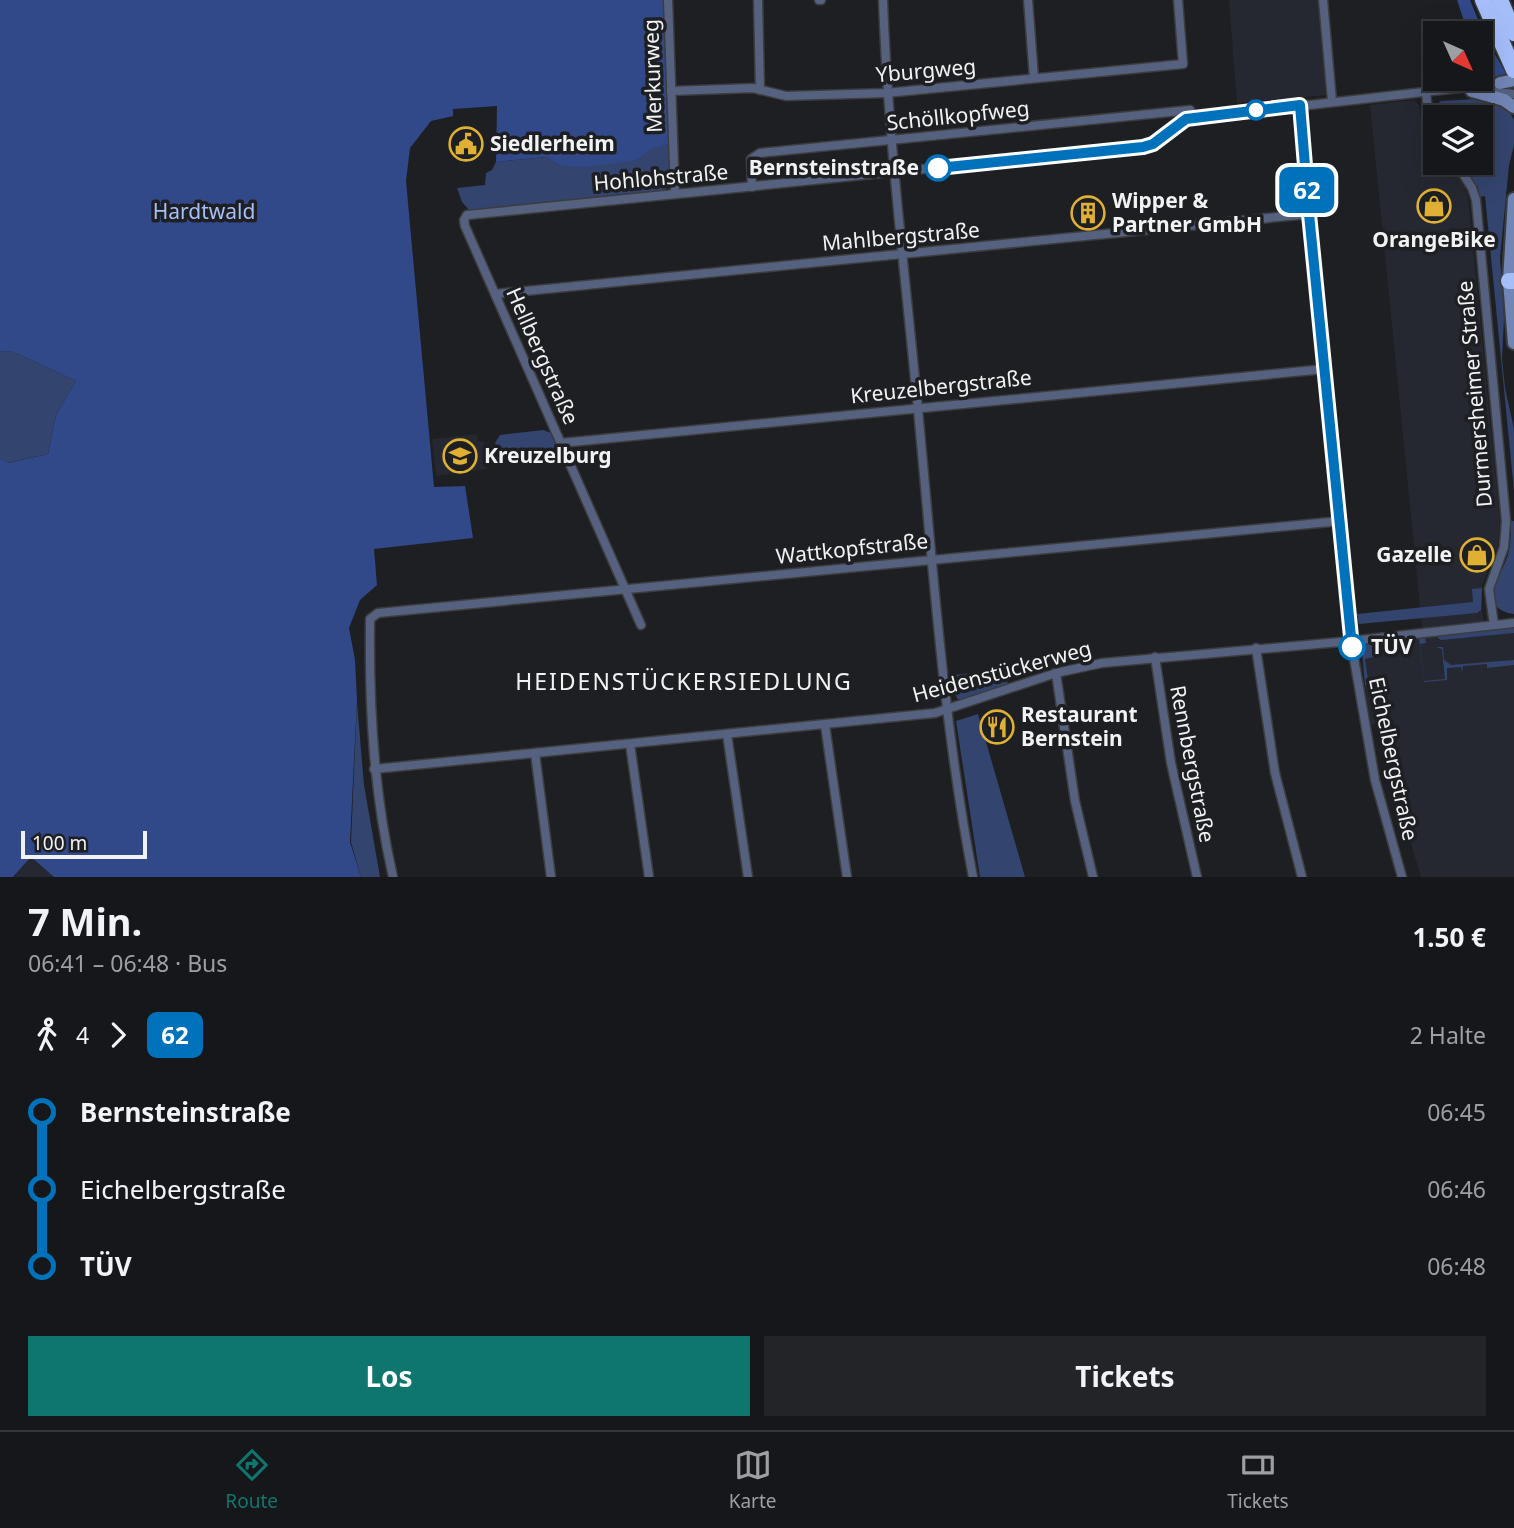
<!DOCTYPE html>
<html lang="de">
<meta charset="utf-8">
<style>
body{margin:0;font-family:"Noto Sans",sans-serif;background:#232427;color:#f1f3f6;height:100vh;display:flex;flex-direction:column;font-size:26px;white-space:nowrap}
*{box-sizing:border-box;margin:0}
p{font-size:23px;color:#9e9fa2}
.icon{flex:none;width:38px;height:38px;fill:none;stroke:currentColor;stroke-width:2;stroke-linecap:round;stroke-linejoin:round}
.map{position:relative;height:877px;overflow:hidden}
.drawer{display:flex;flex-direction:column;background:#16171a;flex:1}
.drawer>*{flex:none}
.badge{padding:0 14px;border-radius:10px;font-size:24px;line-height:46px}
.needle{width:46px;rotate:135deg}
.buttons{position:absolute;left:1423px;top:21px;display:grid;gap:14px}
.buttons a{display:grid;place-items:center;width:70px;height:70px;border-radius:0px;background:#16171a;box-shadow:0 7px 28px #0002,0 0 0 2px #353639;font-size:35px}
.scale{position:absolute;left:21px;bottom:18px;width:126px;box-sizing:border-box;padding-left:7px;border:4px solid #f1f2f4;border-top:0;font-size:19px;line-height:24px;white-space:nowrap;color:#f1f2f4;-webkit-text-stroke:5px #1e1f22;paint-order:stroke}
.map>.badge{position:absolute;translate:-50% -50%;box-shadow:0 0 0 4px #fff}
.legs{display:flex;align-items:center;gap:10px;height:77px;padding:0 28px;font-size:23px}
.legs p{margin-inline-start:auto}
.summary{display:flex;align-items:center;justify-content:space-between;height:119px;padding:0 28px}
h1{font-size:38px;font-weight:700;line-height:52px}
.action{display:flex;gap:14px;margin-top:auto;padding:14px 28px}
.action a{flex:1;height:80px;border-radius:0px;background:#0f766e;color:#fff;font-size:28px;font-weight:700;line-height:80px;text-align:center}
.action a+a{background:#232427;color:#f1f3f6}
ul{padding:0 28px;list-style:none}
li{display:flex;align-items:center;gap:24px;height:77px;font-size:26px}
li i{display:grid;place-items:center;width:10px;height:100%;margin:0 9px;background:currentColor}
li i::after{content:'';width:18px;height:18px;margin:-9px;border:5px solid;border-radius:50%;background:#16171a}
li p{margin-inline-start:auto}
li:first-child i{background:linear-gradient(#0000 50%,currentColor 0)}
li:last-child i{background:linear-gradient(currentColor 50%,#0000 0)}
.dock{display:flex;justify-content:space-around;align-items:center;height:98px;border-top:2px solid #353639;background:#16171a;font-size:19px;color:#9e9fa2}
.dock a{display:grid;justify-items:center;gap:4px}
.dock .current{color:#0f766e}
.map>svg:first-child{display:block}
</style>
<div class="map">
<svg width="1514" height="877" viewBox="0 0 1514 877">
<rect width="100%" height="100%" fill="#1e1f22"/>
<g fill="#252830">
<polygon points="1229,0 1318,0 1326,95 1237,103"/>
<polygon points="1414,100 1419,105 1423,129 1435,146 1435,163 1448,163 1465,187 1468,197 1500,521 1498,546 1482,585 1482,610 1485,635 1514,632 1514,877 1421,877 1398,800 1382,724 1371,725 1365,687 1361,651 1367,644 1423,637 1370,105"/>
<polygon points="477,434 478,442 484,442 487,469 436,476 432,439"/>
<polygon points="31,857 54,877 14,877"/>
</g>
<g fill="#33446e">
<polygon points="1475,99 1491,101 1508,109 1514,120 1514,145 1509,165 1500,258 1504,318 1502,359 1505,388 1514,429 1514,491 1485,196 1479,197 1478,187 1467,172 1472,168 1468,163 1480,163 1480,117 1435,117 1435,106 1441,101"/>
<polygon points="669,144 671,185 664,190 469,210 462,202 457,188 485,185 486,173 492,170 496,162 546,157 559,165"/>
<polygon points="0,351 14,352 76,381 56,415 48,454 7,463 0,458"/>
<polygon points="543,430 551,433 556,446 550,453 504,458 497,452 495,443 500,435"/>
<path d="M1511,521h3v93c-38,-5 -12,-40 -6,-59 3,-11 3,-22 3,-34z"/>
<polygon points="1482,588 1481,610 1477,613 1359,624 1357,614 1473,602 1472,589"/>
<polygon points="1514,628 1514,633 1441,640 1438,638 1439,636"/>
<polygon points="1425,637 1426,643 1420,644 1424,681 1445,679 1442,649 1436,647 1443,647 1444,660 1451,665 1514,660 1514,665 1487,668 1487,664 1463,666 1462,673 1461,667 1447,668 1447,680 1424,682 1419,638"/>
<polygon points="1400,639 1401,645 1378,647 1378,656 1365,659 1368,680 1374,680 1372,684 1365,685 1362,647 1367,643"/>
<polygon points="1005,670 1008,684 963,699 958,699 954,693 952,675"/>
<polygon points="357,702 364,785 380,877 361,877 351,842"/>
<polygon points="978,714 1025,877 980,877 956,721"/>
</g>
<g fill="#314889">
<polygon points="0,0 665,0 669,144 653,148 636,160 603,165 582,167 559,165 546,157 496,162 497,106 453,109 453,116 431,121 410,148 406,181 434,487 465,486 473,538 374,549 377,585 360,600 349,628 355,660 357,700 350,842 361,877 54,877 31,857 13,877 0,877 0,458 8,463 48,454 56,415 76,381 14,352 0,351"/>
<polygon points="1457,0 1470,0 1486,39 1507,75 1489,77 1488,73 1484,72 1481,65 1480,33 1468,33"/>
</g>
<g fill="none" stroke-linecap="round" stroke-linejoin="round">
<defs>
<g id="street">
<polyline points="668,0 675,193"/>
<polyline points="758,0 760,90"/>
<polyline points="819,0 821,0"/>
<path d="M883,0c5,138 22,273 35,410 15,156 25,313 55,467"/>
<polyline points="1028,0 1034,78"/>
<polyline points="1323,0 1332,101"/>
<polyline points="671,91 753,88 786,96 886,93 1183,64 1178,0"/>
<polyline points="1486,91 1514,94"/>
<polyline points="1426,92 1429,122 1435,134"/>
<polyline points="1300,105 1309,214 1351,641 1375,780 1402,877"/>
<polyline points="1456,163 1472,188 1476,200 1506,521 1504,547 1489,589 1494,625"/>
<polyline points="752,187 751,159 760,153 1190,110 1191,118"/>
<polyline points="495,294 1309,214"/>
<polyline points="561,443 1325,369"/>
<polyline points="641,625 465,226 464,220 467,215 1143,147 1152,144 1186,119 1503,83"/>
<polyline points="1256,648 1275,773 1302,877"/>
<polyline points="1155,657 1171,763 1197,877"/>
<polyline points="1056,673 1075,801 1093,877"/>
<polyline points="825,725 847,877"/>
<polyline points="727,734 748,877"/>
<polyline points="630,744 649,877"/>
<polyline points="535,753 551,877"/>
<polyline points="374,769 935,713 1056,673 1102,663 1351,641 1514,623"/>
<path d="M393,877c-19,-83 -24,-165 -23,-251v-7l8,-6 962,-92"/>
</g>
<g id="secondary">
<polyline points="1500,83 1514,80"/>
<polyline points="1472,91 1504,100 1514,107"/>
<polyline points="1514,199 1509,281 1514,343"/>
</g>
<g id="highway">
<polyline points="1483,0 1514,70"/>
<polyline points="1500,0 1514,33"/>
<polyline points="1509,281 1514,281"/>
</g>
</defs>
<use href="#street" stroke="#3c3d3f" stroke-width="11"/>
<use href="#secondary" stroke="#3c3d3f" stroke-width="16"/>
<use href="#highway" stroke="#3c3d3f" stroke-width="19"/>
<use href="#street" stroke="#55617f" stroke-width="8"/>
<use href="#secondary" stroke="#7286b6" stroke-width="12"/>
<use href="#highway" stroke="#a5befa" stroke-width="16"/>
</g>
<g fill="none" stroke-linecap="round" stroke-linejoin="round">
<defs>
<polyline id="line-1" points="938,168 1143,147 1153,144 1186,119 1300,105 1309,214 1352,647"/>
</defs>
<use href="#line-1" stroke="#fff" stroke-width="16"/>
<use href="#line-1" stroke="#0072bc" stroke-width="10"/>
</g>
<defs>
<symbol id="civic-ring" viewBox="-11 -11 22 22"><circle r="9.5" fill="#1e1f22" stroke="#dfb034" stroke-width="1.5"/><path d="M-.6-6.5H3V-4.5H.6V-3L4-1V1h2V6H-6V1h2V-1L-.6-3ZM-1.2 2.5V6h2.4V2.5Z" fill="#dfb034"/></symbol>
<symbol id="shop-ring" viewBox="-11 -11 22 22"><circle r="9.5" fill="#1e1f22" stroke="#dfb034" stroke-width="1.5"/><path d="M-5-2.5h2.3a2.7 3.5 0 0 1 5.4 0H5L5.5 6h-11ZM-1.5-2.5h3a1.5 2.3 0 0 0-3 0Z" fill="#dfb034"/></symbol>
<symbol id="building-ring" viewBox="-11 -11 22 22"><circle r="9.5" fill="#1e1f22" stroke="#dfb034" stroke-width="1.5"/><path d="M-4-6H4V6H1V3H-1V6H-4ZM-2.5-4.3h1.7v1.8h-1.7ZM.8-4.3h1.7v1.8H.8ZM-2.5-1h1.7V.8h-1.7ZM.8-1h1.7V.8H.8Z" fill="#dfb034"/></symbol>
<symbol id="school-ring" viewBox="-11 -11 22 22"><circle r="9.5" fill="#1e1f22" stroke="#dfb034" stroke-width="1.5"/><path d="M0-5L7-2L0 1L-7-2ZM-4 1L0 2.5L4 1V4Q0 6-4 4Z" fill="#dfb034"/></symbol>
<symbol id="restaurant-ring" viewBox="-11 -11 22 22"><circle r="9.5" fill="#1e1f22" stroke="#dfb034" stroke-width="1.5"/><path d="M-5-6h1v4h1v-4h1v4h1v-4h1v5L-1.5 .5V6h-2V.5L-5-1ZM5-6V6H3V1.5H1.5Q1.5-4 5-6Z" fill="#dfb034"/></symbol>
</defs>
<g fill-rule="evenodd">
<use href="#civic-ring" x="447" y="125" width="38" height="38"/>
<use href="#shop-ring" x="1415" y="187" width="38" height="38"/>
<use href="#building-ring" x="1069" y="194" width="38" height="38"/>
<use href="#school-ring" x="441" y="437" width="38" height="38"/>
<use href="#shop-ring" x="1458" y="536" width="38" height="38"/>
<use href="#restaurant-ring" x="978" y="708" width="38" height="38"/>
</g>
<g fill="#fff" stroke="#0072bc" stroke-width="3.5">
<circle cx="1256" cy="110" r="9"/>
<circle cx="938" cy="168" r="12"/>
<circle cx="1352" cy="647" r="12"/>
</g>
<g text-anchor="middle" stroke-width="7" stroke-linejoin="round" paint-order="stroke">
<g font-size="21" fill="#f1f2f4" stroke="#1e1f22">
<text transform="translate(926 71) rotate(-5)" y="7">Yburgweg</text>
<text transform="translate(653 76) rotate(-92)" y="7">Merkurweg</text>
<text transform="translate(958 116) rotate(-6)" y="7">Schöllkopfweg</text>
<text transform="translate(661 178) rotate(-5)" y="7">Hohlohstraße</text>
<text transform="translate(901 237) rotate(-5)" y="7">Mahlbergstraße</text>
<text transform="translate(542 356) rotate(66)" y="7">Hellbergstraße</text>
<text transform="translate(941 387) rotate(-6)" y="7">Kreuzelbergstraße</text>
<text transform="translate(1475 394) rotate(-95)" y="7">Durmersheimer Straße</text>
<text transform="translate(852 549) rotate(-6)" y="7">Wattkopfstraße</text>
<text transform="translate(1002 672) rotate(-15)" y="7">Heidenstückerweg</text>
<text transform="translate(1393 759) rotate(78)" y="7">Eichelbergstraße</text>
<text transform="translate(1192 764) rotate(79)" y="7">Rennbergstraße</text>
</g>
<g font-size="21" font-weight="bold" fill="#f1f2f4" stroke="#1e1f22" text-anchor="start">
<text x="490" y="151">Siedlerheim</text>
<text x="1112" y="208">Wipper &amp;<tspan x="1112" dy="24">Partner GmbH</tspan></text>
<text x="1434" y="247" text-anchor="middle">OrangeBike</text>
<text x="484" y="463">Kreuzelburg</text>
<text x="1452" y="562" text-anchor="end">Gazelle</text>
<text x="1021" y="722">Restaurant<tspan x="1021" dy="24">Bernstein</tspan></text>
</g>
<g font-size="21" font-weight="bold" fill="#f1f2f4" stroke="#1e1f22" text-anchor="end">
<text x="919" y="175">Bernsteinstraße</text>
<text x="1371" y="654" text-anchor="start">TÜV</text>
</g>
<g font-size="21" fill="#a7bff8" stroke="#1e1f22">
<text x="204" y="219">Hardtwald</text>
</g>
<g font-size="23" letter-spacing="2" fill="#f1f2f4" stroke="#1e1f22">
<text x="684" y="690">HEIDENSTÜCKERSIEDLUNG</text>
</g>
</g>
</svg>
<div class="buttons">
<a><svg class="needle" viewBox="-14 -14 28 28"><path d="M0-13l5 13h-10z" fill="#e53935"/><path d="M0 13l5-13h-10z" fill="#9e9fa2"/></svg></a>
<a><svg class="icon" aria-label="layers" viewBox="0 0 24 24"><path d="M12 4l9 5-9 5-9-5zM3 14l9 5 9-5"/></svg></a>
</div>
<div class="scale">100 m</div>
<b class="badge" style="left:1307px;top:190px;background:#0072bc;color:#fff">62</b>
</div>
<section class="drawer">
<div class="summary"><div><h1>7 Min.</h1><p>06:41 – 06:48 · Bus</p></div><b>1.50 €</b></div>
<div class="legs"><svg class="icon" aria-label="walk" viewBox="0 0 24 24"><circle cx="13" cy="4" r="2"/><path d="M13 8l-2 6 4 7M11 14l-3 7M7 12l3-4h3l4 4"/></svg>4<svg class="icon" aria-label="forward" viewBox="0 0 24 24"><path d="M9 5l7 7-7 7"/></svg><b class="badge" style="background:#0072bc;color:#fff">62</b><p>2 Halte</p></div>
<ul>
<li><i style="color:#0072bc"></i><b>Bernsteinstraße</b><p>06:45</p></li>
<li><i style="color:#0072bc"></i><span>Eichelbergstraße</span><p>06:46</p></li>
<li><i style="color:#0072bc"></i><b>TÜV</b><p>06:48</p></li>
</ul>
<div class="action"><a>Los</a><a>Tickets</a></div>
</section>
<nav class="dock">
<a class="current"><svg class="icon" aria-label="directions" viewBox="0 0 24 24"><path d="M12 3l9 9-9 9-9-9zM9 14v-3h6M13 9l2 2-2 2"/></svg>Route</a>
<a><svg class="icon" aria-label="map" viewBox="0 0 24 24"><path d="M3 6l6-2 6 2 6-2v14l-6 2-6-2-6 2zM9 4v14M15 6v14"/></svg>Karte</a>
<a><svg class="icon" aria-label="tickets" viewBox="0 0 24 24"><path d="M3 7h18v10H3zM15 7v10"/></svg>Tickets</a>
</nav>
